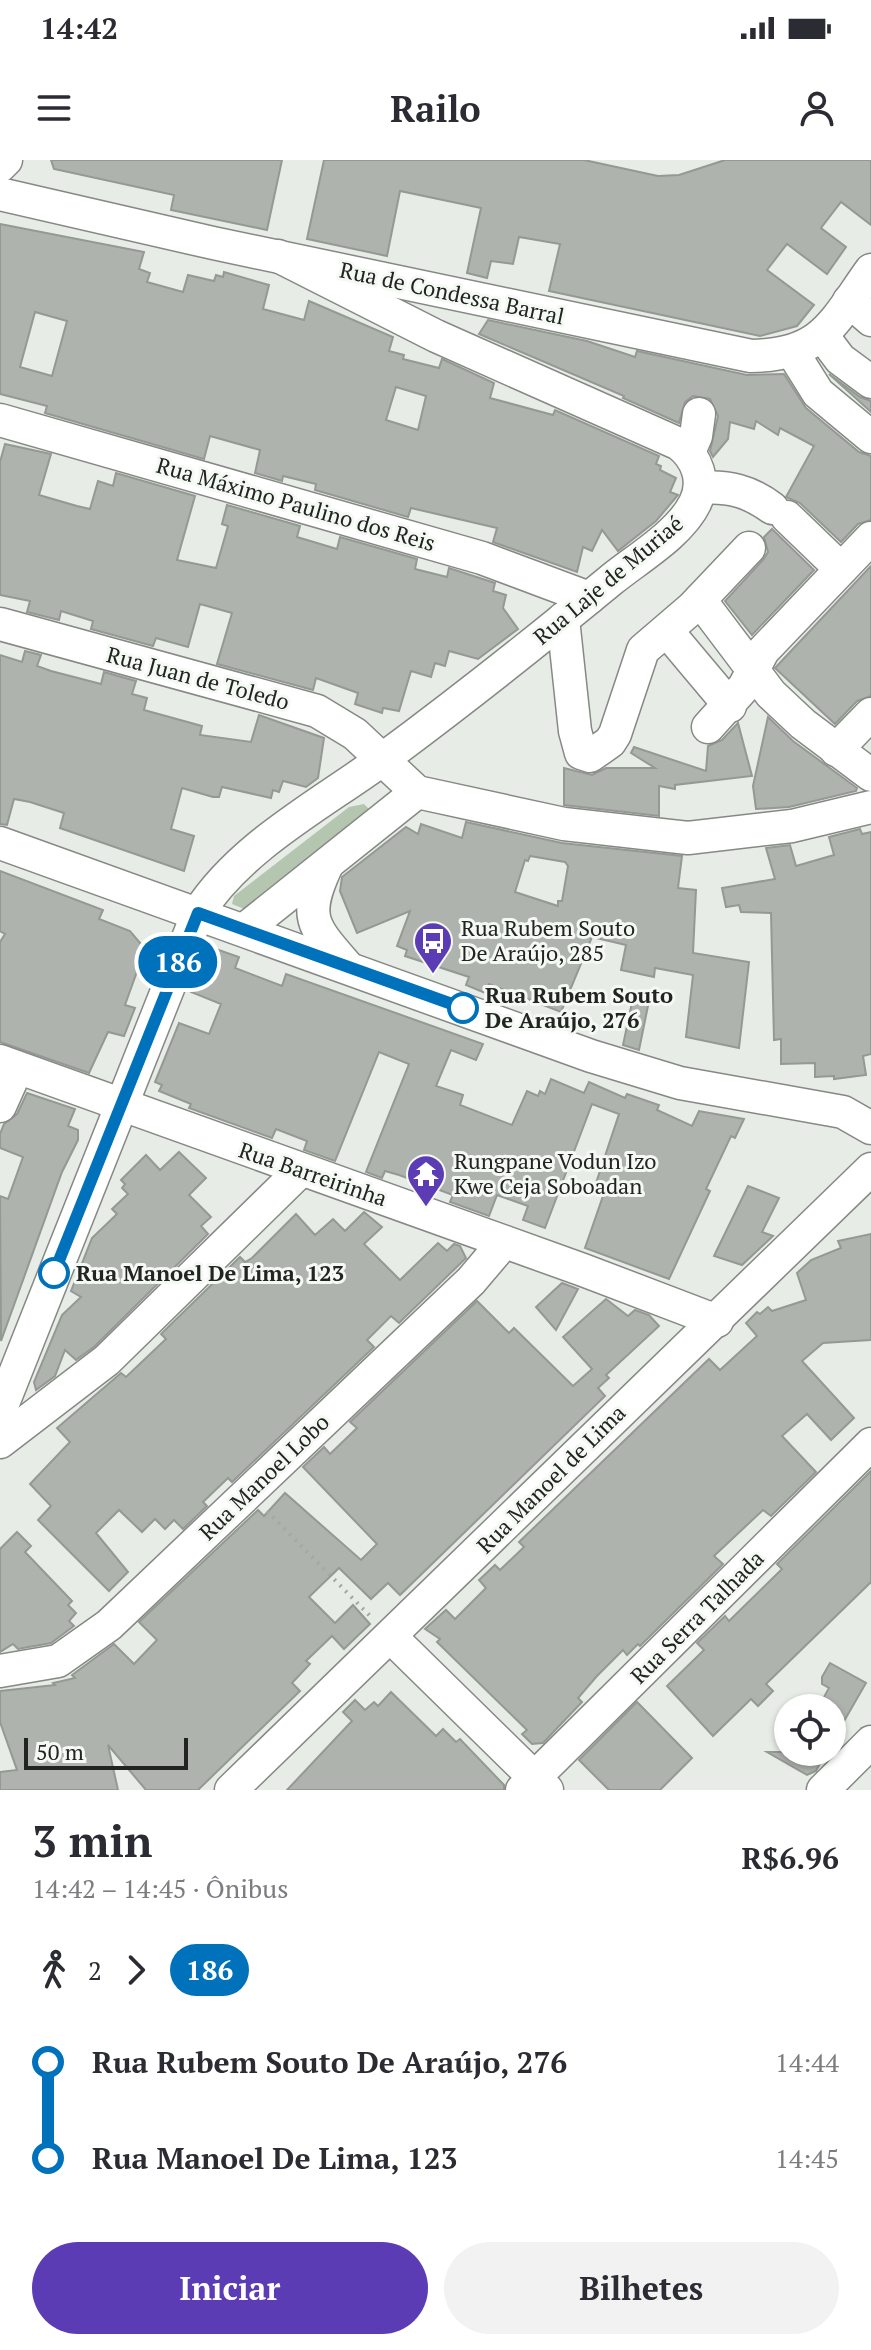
<!DOCTYPE html>
<html lang="pt">
<meta charset="utf-8">
<style>
body{margin:0;font-family:"PT Serif",serif;background:#f2f2f3;color:#2b2b33;height:100vh;display:flex;flex-direction:column;font-size:30px;white-space:nowrap}
*{box-sizing:border-box;margin:0}
p{font-size:26px;color:#7c7c81}
.icon{flex:none;width:44px;height:44px;fill:none;stroke:currentColor;stroke-width:2;stroke-linecap:round;stroke-linejoin:round}
.map{position:relative;height:1630px;overflow:hidden}
.drawer{display:flex;flex-direction:column;background:#fff;flex:1}
.drawer>*{flex:none}
.badge{padding:0 16px;border-radius:26px;font-size:28px;line-height:52px}
.buttons{position:absolute;left:774px;top:1534px;display:grid;gap:16px}
.buttons a{display:grid;place-items:center;width:72px;height:72px;border-radius:50%;background:#fff;box-shadow:0 2px 6px #0004;font-size:40px}
.scale{position:absolute;left:24px;bottom:20px;width:164px;box-sizing:border-box;padding-left:8px;border:4px solid #222422;border-top:0;font-size:22px;line-height:28px;white-space:nowrap;color:#222422;-webkit-text-stroke:6px #f4f9f3;paint-order:stroke}
.map>.badge{position:absolute;translate:-50% -50%;box-shadow:0 0 0 4px #fff}
.legs{display:flex;align-items:center;gap:12px;height:88px;padding:0 32px;font-size:26px}
.legs p{margin-inline-start:auto}
.headline{display:flex;align-items:center;justify-content:space-between;height:136px;padding:0 32px}
h1{font-size:44px;font-weight:600;line-height:60px}
.primary-button{display:flex;gap:16px;margin-top:auto;padding:16px 32px}
.primary-button a{flex:1;height:92px;border-radius:48px;background:#5c3cb4;color:#fff;font-size:32px;font-weight:600;line-height:92px;text-align:center}
.primary-button a+a{background:#f2f2f3;color:#2b2b33}
ul{padding:0 32px;list-style:none}
li{display:flex;align-items:center;gap:28px;height:96px;font-size:30px}
li i{display:grid;place-items:center;width:12px;height:100%;margin:0 10px;background:currentColor}
li i::after{content:'';width:20px;height:20px;margin:-10px;border:6px solid;border-radius:50%;background:#fff}
li p{margin-inline-start:auto}
li:first-child i{background:linear-gradient(#0000 50%,currentColor 0)}
li:last-child i{background:linear-gradient(currentColor 50%,#0000 0)}
.status{display:flex;justify-content:space-between;align-items:center;height:56px;padding:0 40px;background:#fff;direction:ltr}
.status svg{height:22px;fill:currentColor}
header{display:flex;justify-content:space-between;align-items:center;height:104px;padding:0 32px;background:#fff;font-size:36px;font-weight:600}
.map>svg:first-child{display:block}
</style>
<div class="status"><b>14:42</b><svg viewBox="0 0 49 12"><path d="M0 12V9h3v3zM5 12V6h3v6zM10 12V3h3v9zM15 12V0h3v12zM26 1h20v11H26zM47 4h2v5h-2z"/></svg></div>
<header><svg class="icon" aria-label="menu" viewBox="0 0 24 24"><path d="M4 6h16M4 12h16M4 18h16"/></svg>Railo<svg class="icon" aria-label="person" viewBox="0 0 24 24"><circle cx="12" cy="8" r="4"/><path d="M4 21q1-7 8-7t8 7"/></svg></header>
<div class="map">
<svg width="871" height="1630" viewBox="0 0 871 1630">
<rect width="100%" height="100%" fill="#e7ece6"/>
<polygon fill="#b4c5b0" points="364,644 370,650 249,751 232,744 234,736 349,647"/>
<g fill="#aeb3ad" stroke="#949993" stroke-width="2" fill-rule="evenodd">
<polygon points="51,0 282,0 267,70 171,50 174,35 54,9"/>
<polygon points="324,0 584,0 658,16 679,15 725,0 871,0 871,65 841,42 821,68 846,87 827,114 787,84 767,110 814,145 797,166 760,176 549,131 560,84 519,77 513,104 491,101 487,118 467,113 481,48 400,31 387,96 307,79"/>
<path d="M0,64l144,28 -5,17 11,4 -3,9 36,10 5,-17 26,6 2,-6 7,2 1,-5 45,13 -6,24 41,11 5,-19 84,36 -4,14 15,4 -1,4 36,9 3,-9 52,24 -4,15 63,17 2,-5 104,46 -3,8 5,2 -1,4 16,8 -6,14 8,3 -22,26 -38,30 -16,-21 -10,21 -9,-4 -6,25 -84,-30 4,-14 -86,-20 -3,9 -93,-27 1,-6 -33,-8 -1,5 -27,-8 5,-23 -50,-14 -6,23 -159,-46 2,-7 -47,-12zM35,152l32,9 -15,55 -32,-9zM396,227l30,9 -8,34 -32,-10z"/>
<polygon points="488,160 587,181 635,197 637,191 747,215 784,214 806,248 859,292 871,296 871,360 858,364 841,382 800,343 786,337 814,286 780,268 778,275 756,261 754,269 730,262 728,279 713,297 710,291 718,256 710,239 693,236 685,242 679,263 623,238 624,236 479,174"/>
<polygon points="829,214 860,237 871,241 871,252"/>
<polygon points="5,284 51,294 39,335 77,346 90,349 98,321 113,326 116,313 195,336 177,400 216,408 228,366 222,364 227,345 300,366 297,377 337,389 340,377 417,399 415,409 447,417 449,408 495,423 493,431 506,435 503,448 518,469 478,499 449,491 445,506 435,503 431,517 411,511 399,551 383,548 382,553 355,544 358,533 316,518 313,530 217,504 232,453 200,444 188,487 156,478 153,486 91,469 93,461 61,451 59,460 27,452 30,441 0,435 0,302"/>
<polygon points="772,369 814,410 752,475 725,441 763,400 768,392 764,377"/>
<polygon points="871,406 871,536 857,541 835,564 775,508"/>
<polygon points="25,491 41,495 37,506 51,511 101,524 104,512 136,521 132,534 147,538 144,550 202,566 200,575 251,582 259,555 324,578 318,618 306,627 283,621 279,632 273,630 271,638 222,627 219,637 213,637 182,628 171,669 194,676 184,711 60,668 64,653 30,642 14,639 7,665 0,664 0,495 22,502"/>
<polygon points="768,557 793,581 857,628 856,631 789,647 756,649 753,626"/>
<polygon points="738,563 752,616 675,625 675,629 659,626 659,656 564,645 564,608 592,615 606,608 655,608 631,593 634,587 706,611 708,586 722,580"/>
<path d="M466,662l96,21 120,13 -4,32 18,2 -3,63 56,9 -10,86 -53,-11 7,-62 -38,-7 -1,9 -33,-7 5,-25 -34,-8 -31,75 -72,-28 -4,9 -19,-8 3,-8 -64,-21 2,-6 -10,-4 13,-35 -53,22 -17,-42 2,-14 64,-50 12,7 3,-10 41,14zM530,696l35,6 3,4 -6,35h-4v5l-43,-14 10,-32 3,1z"/>
<polygon points="860,669 862,674 871,672 871,894 863,896 866,915 834,919 834,916 815,917 815,903 781,904 781,879 774,880 771,753 741,752 739,745 726,747 722,728 775,719 766,688 790,685 796,706 834,695 829,677"/>
<polygon points="0,711 103,750 99,759 130,771 141,784 144,792 125,845 135,848 124,876 108,872 89,913 0,882 0,782 5,774 0,771"/>
<polygon points="213,788 239,797 235,808 282,826 286,814 483,884 476,900 451,890 436,926 463,935 460,945 512,965 527,931 538,936 540,931 545,934 551,919 584,933 589,922 625,938 627,934 659,945 657,950 692,966 699,951 744,959 735,978 731,976 706,1029 710,1031 669,1119 585,1088 604,1033 594,1029 619,954 592,944 545,1068 523,1060 528,1046 497,1035 489,1056 450,1042 453,1035 399,1015 385,1011 382,1018 366,1012 409,904 379,892 335,1001 304,990 307,981 276,969 272,978 189,948 191,944 159,931 162,925 155,922 179,863 209,874 221,844 191,832 207,791"/>
<polygon points="634,833 650,836 639,890 623,885"/>
<polygon points="27,933 75,949 68,966 78,970 78,980 62,1012 1,1181 0,1036 8,1039 23,997 0,988 0,974 4,964 17,954"/>
<polygon points="179,992 206,1018 189,1035 211,1057 201,1066 208,1074 95,1186 76,1200 65,1190 55,1216 36,1230 34,1222 62,1155 81,1137 71,1131 92,1078 117,1054 112,1049 128,1034 122,1028 125,1024 121,1020 146,995 160,1010"/>
<polygon points="748,1026 779,1038 762,1072 773,1076 742,1105 714,1096"/>
<polygon points="364,1052 382,1067 364,1084 400,1120 438,1083 447,1091 454,1084 460,1086 466,1098 399,1163 391,1156 367,1180 374,1187 232,1322 228,1318 203,1342 207,1346 183,1369 174,1360 165,1369 155,1359 142,1372 119,1350 96,1373 128,1412 109,1431 38,1360 51,1346 30,1324 70,1282 57,1268 121,1213 126,1217 166,1179 161,1174 240,1097 245,1102 252,1098 296,1054 315,1075 333,1059 345,1071"/>
<polygon points="871,1074 871,1180 823,1183 802,1201 854,1258 831,1280 807,1254 782,1276 816,1312 771,1356 763,1350 714,1396 723,1404 640,1486 638,1484 627,1495 623,1490 597,1516 578,1538 582,1542 543,1583 532,1584 522,1574 527,1570 437,1482 440,1479 425,1469 446,1450 455,1459 486,1428 479,1420 495,1405 500,1410 524,1387 519,1382 709,1199 720,1210 757,1176 746,1163 757,1152 760,1154 768,1147 772,1151 806,1140 797,1113 811,1100 841,1088 838,1081"/>
<polygon points="562,1123 578,1129 556,1170 536,1147"/>
<polygon points="606,1139 628,1156 635,1150 649,1155 659,1166 606,1215 609,1218 598,1228 605,1236 400,1435 388,1423 371,1439 339,1408 309,1437 335,1463 353,1445 370,1464 344,1489 332,1476 306,1501 310,1504 292,1523 300,1531 198,1630 146,1630 108,1585 118,1630 0,1630 0,1612 17,1610 0,1562 0,1531 55,1525 53,1523 75,1518 72,1515 114,1484 134,1504 157,1480 139,1462 258,1350 264,1356 285,1333 361,1400 377,1384 303,1307 324,1287 330,1294 357,1268 350,1262 477,1141 509,1173 514,1168 573,1226 592,1209 563,1177"/>
<polygon points="871,1311 871,1422 766,1524 773,1531 758,1546 751,1539 713,1576 667,1526 704,1490 697,1483 725,1456 729,1461 782,1409 777,1404"/>
<polygon points="17,1372 31,1386 25,1392 72,1441 68,1445 76,1453 69,1461 74,1466 51,1483 18,1489 13,1484 0,1492 0,1389"/>
<polygon points="830,1503 866,1523 832,1582 832,1548 818,1548 829,1528 822,1524 822,1517"/>
<polygon points="391,1532 436,1576 443,1569 456,1582 460,1579 504,1625 504,1630 287,1630 352,1561 343,1552 355,1540 365,1550 374,1542 378,1546"/>
<polygon points="637,1542 692,1598 660,1630 609,1630 579,1600"/>
<polygon points="767,1592 826,1592 816,1611 807,1615"/>
</g>
<g fill="none" stroke-linecap="round" stroke-linejoin="round">
<defs>
<g id="minor">
<polyline points="0,6 6,0"/>
<path d="M0,34l213,49 538,113c72,-1 82,-33 120,-86"/>
<polyline points="849,141 871,160"/>
<polyline points="822,175 840,199 871,222"/>
<polyline points="793,193 818,233 871,277"/>
<polyline points="0,260 482,398 589,438"/>
<polyline points="689,292 696,276 699,254"/>
<path d="M701,328c28,-2 48,3 71,20"/>
<polyline points="787,357 841,409"/>
<polyline points="700,440 771,534 803,564 871,615"/>
<polyline points="563,459 575,571 581,593 590,596 610,582 615,574 643,490 692,448 749,388"/>
<polyline points="0,464 317,551 355,574 417,632 564,664 688,678 792,666 871,647"/>
<polyline points="667,471 730,546"/>
<polyline points="708,567 744,527 763,491 871,378"/>
<polyline points="836,590 871,554"/>
<polyline points="0,683 591,896 680,923 843,952 871,968"/>
<path d="M326,707c-23,50 -14,59 20,98"/>
<polyline points="244,770 417,632"/>
<polyline points="0,901 583,1110 717,1161"/>
<polyline points="0,946 17,908"/>
<path d="M0,1251l198,-498c43,-67 122,-108 185,-154 77,-57 154,-118 228,-179 27,-22 69,-46 84,-77 11,-22 2,-45 -16,-59l-243,-108 -158,-80"/>
<polyline points="0,1282 107,1200 301,1010"/>
<polyline points="392,1478 547,1630"/>
<polyline points="0,1511 58,1501 109,1465 471,1121 504,1082"/>
<polyline points="231,1630 871,1009"/>
<polyline points="522,1630 871,1284"/>
<polyline points="823,1630 871,1582"/>
</g>
</defs>
<use href="#minor" stroke="#858984" stroke-width="35"/>
<polyline stroke="#a4a8a3" stroke-width="4" stroke-dasharray="2 6" stroke-linecap="butt" points="267,1351 373,1459"/>
<use href="#minor" stroke="#fff" stroke-width="32"/>
</g>
<g fill="none" stroke-linecap="round" stroke-linejoin="round">
<defs>
<polyline id="line-1" points="54,1113 198,753 463,848"/>
</defs>
<use href="#line-1" stroke="#fff" stroke-width="18"/>
<use href="#line-1" stroke="#0072bc" stroke-width="12"/>
</g>
<defs>
<symbol id="bus-pin" viewBox="-11 -11 22 30"><path d="M0 17L-7.5 6A9.5 9.5 0 1 1 7.5 6Z" fill="#5c3cb4" stroke="#f4f9f3"/><path d="M-5-6H5V4H4V6H2V4H-2V6H-4V4H-5ZM-3.5-4V0h7V-4ZM-3.5 1.2v1.5H-2V1.2ZM2 1.2v1.5H3.5V1.2Z" fill="#fff"/></symbol>
<symbol id="temple-pin" viewBox="-11 -11 22 30"><path d="M0 17L-7.5 6A9.5 9.5 0 1 1 7.5 6Z" fill="#5c3cb4" stroke="#f4f9f3"/><path d="M0-6L5-2H3V0L6.5 2.5H4V6H1.5V3h-3V6H-4V2.5H-6.5L-3 0V-2H-5Z" fill="#fff"/></symbol>
</defs>
<g fill-rule="evenodd">
<use href="#bus-pin" x="411" y="759" width="44" height="60"/>
<use href="#temple-pin" x="404" y="992" width="44" height="60"/>
</g>
<g fill="#fff" stroke="#0072bc" stroke-width="4">
<circle cx="463" cy="848" r="14"/>
<circle cx="54" cy="1113" r="14"/>
</g>
<g text-anchor="middle" stroke-width="6" stroke-linejoin="round" paint-order="stroke">
<g font-size="22" fill="#222422" stroke="#f4f9f3">
<text transform="translate(452 133) rotate(12)" y="8">Rua de Condessa Barral</text>
<text transform="translate(296 344) rotate(16)" y="8">Rua Máximo Paulino dos Reis</text>
<text transform="translate(608 420) rotate(-40)" y="8">Rua Laje de Muriaé</text>
<text transform="translate(198 518) rotate(15)" y="8">Rua Juan de Toledo</text>
<text transform="translate(313 1014) rotate(19)" y="8">Rua Barreirinha</text>
<text transform="translate(264 1317) rotate(-44)" y="8">Rua Manoel Lobo</text>
<text transform="translate(551 1319) rotate(-45)" y="8">Rua Manoel de Lima</text>
<text transform="translate(697 1457) rotate(-45)" y="8">Rua Serra Talhada</text>
</g>
<g font-size="22" fill="#222422" stroke="#f4f9f3" text-anchor="start">
<text x="461" y="776">Rua Rubem Souto<tspan x="461" dy="25">De Araújo, 285</tspan></text>
<text x="454" y="1009">Rungpane Vodun Izo<tspan x="454" dy="25">Kwe Ceja Soboadan</tspan></text>
</g>
<g font-size="22" font-weight="bold" fill="#222422" stroke="#f4f9f3" text-anchor="start">
<text x="485" y="843">Rua Rubem Souto<tspan x="485" dy="25">De Araújo, 276</tspan></text>
<text x="76" y="1121">Rua Manoel De Lima, 123</text>
</g>
</g>
</svg>
<div class="buttons">
<a><svg class="icon" aria-label="locate" viewBox="0 0 24 24"><circle cx="12" cy="12" r="6"/><path d="M12 2v4M12 18v4M2 12h4M18 12h4"/></svg></a>
</div>
<div class="scale">50 m</div>
<b class="badge" style="left:178px;top:802px;background:#0072bc;color:#fff">186</b>
</div>
<section class="drawer">
<div class="headline"><div><h1>3 min</h1><p>14:42 – 14:45 · Ônibus</p></div><b>R$6.96</b></div>
<div class="legs"><svg class="icon" aria-label="walk" viewBox="0 0 24 24"><circle cx="13" cy="4" r="2"/><path d="M13 8l-2 6 4 7M11 14l-3 7M7 12l3-4h3l4 4"/></svg>2<svg class="icon" aria-label="forward" viewBox="0 0 24 24"><path d="M9 5l7 7-7 7"/></svg><b class="badge" style="background:#0072bc;color:#fff">186</b></div>
<ul>
<li><i style="color:#0072bc"></i><b>Rua Rubem Souto De Araújo, 276</b><p>14:44</p></li>
<li><i style="color:#0072bc"></i><b>Rua Manoel De Lima, 123</b><p>14:45</p></li>
</ul>
<div class="primary-button"><a>Iniciar</a><a>Bilhetes</a></div>
</section>
